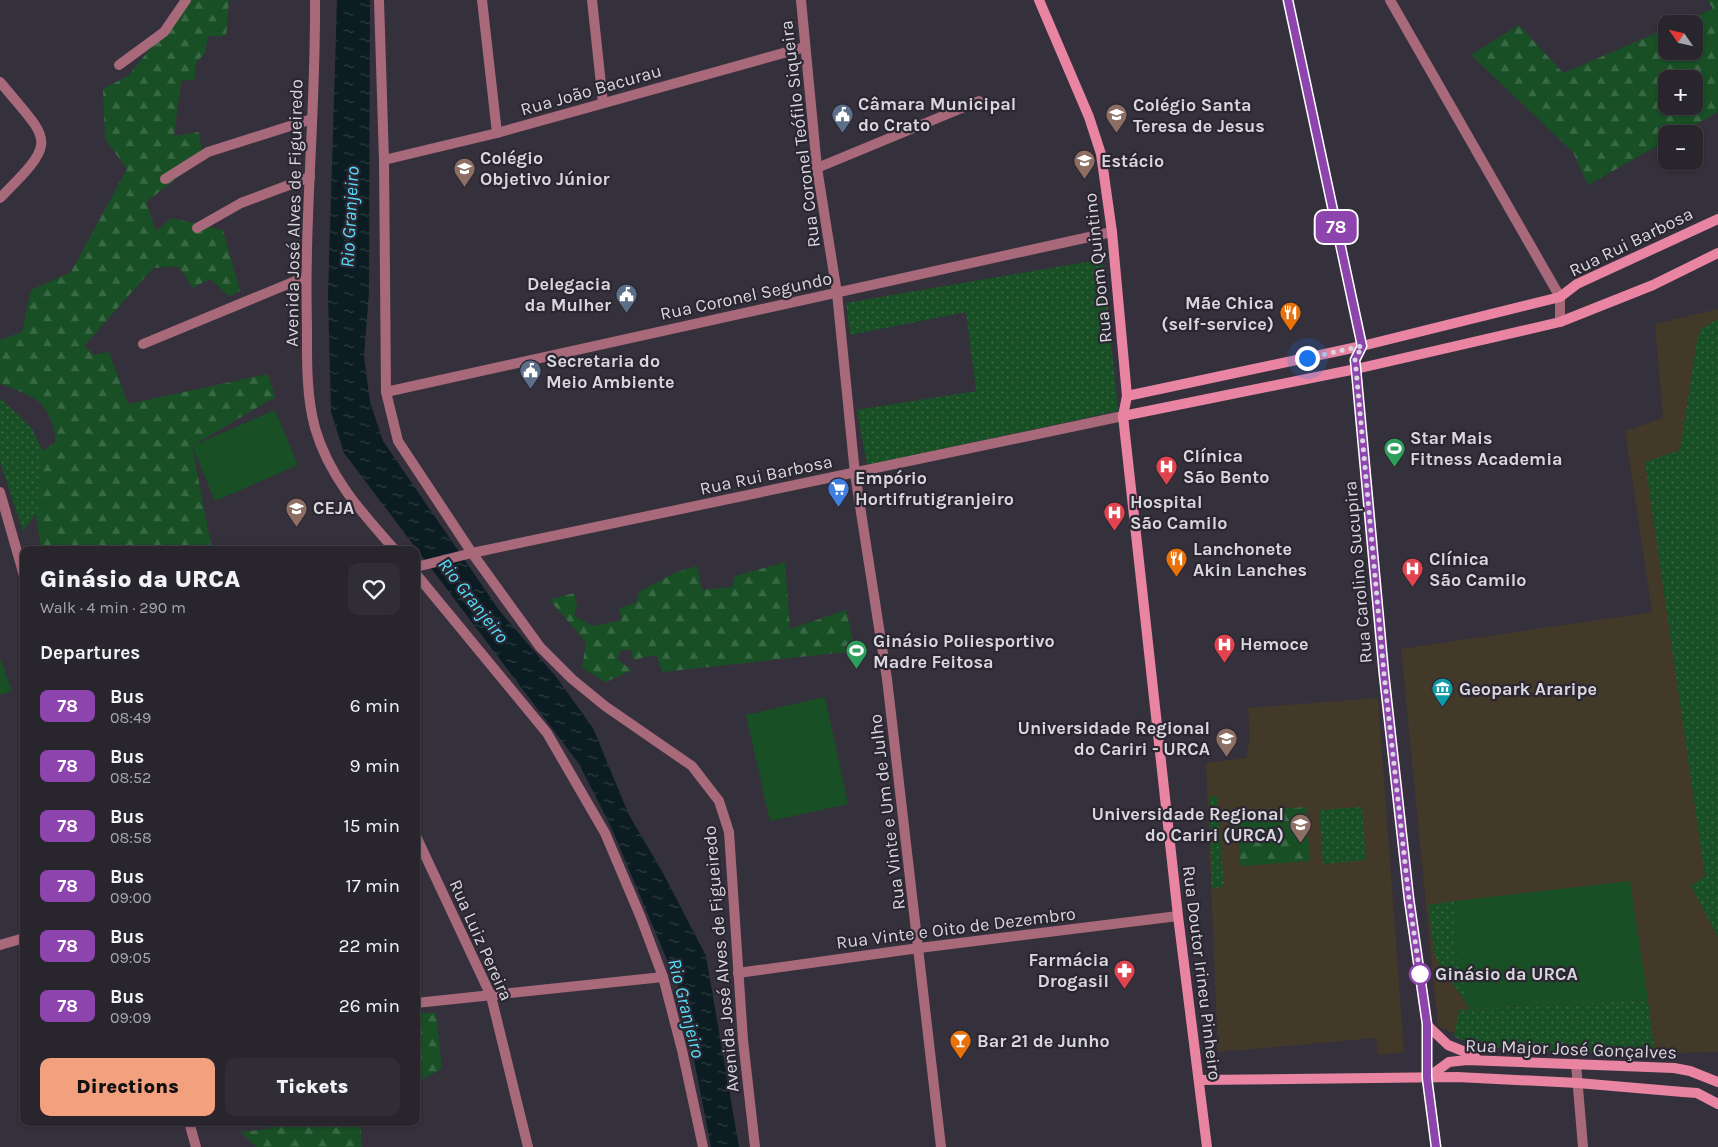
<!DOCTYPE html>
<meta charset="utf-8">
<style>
body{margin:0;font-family:Karla,sans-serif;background:#302d35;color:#f1f3f6;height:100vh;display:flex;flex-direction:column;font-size:19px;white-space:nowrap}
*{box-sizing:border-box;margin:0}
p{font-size:16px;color:#a5a5aa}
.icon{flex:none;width:28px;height:28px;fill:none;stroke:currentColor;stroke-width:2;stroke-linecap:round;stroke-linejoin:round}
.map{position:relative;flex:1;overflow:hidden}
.side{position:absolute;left:20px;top:546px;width:400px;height:580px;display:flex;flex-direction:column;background:#28252d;border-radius:10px;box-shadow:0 1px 4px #0004,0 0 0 1px #444249}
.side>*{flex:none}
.badge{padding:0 10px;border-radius:8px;font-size:18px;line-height:32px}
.needle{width:32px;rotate:304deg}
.controls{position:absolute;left:1658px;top:15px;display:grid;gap:10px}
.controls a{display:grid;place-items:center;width:45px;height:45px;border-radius:10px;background:#28252d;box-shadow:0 1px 4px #0004,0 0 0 1px #444249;font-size:25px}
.you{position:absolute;width:25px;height:25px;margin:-12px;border:4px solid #fff;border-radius:50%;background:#1a73e8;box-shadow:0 0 0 8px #1a73e833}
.map>.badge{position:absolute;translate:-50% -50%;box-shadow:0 0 0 2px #fff}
h2{padding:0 20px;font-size:19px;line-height:45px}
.round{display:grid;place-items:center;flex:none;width:52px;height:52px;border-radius:10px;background:#302d35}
.summary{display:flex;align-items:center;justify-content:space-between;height:85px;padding:0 20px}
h1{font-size:24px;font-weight:800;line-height:38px}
.action{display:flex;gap:10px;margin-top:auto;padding:10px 20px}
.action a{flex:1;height:58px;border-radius:10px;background:#f2a07e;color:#111;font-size:20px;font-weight:800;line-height:58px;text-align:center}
.action a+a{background:#302d35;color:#f1f3f6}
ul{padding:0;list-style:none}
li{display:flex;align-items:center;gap:15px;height:60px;padding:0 20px}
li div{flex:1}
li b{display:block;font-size:19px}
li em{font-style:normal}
li .badge{min-width:55px;font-weight:700;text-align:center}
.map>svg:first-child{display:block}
</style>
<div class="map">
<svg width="1718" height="1147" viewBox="0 0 1718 1147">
<defs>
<pattern id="grass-dots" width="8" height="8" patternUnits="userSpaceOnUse" patternTransform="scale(1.25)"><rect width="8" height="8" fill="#184f25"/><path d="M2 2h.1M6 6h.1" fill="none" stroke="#396844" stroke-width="1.8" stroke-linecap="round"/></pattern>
<pattern id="forest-firs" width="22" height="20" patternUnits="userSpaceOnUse" patternTransform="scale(1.25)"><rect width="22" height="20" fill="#184f25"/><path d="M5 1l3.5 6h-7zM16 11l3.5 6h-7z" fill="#396844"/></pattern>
<pattern id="water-ripples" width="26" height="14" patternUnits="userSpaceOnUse" patternTransform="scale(1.25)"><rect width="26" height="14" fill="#0b1d22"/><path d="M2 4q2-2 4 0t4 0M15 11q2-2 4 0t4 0" fill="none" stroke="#2e3d42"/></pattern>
</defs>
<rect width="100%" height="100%" fill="#35313c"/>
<g fill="#423929">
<polygon points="1718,309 1718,1052 1679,1053 1468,1039 1438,1026 1401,649 1652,612 1625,431 1663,418 1655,324"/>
<polygon points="1378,698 1404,1052 1378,1055 1376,1038 1218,1052 1206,763 1246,758 1250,738 1248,708"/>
</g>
<g fill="url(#grass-dots)">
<polygon points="1103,259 1118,411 867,465 857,410 976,391 966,312 850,335 846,303"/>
<polygon points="1718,319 1718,937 1691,886 1705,876 1645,462 1680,450 1697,340 1701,329"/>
<polygon points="0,398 31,427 48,462 36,514 23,531 0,462"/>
<polygon points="1209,796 1217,796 1224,886 1212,889"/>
<polygon points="1362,807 1366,860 1323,864 1319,810"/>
<polygon points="1454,901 1454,944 1471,1009 1648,1000 1655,1056 1481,1047 1454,1037 1459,1010 1470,1009 1435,957 1428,905"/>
</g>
<g fill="url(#forest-firs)" fill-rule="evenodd">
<path d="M189,0h40l-3,36h-18l-3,17 -10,11v15l-14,2 -7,55 25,-4 4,26 -57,44 10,29 16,-13 51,12 17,61 -11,5 -19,-17 -17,9 -15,-22 -25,2 -69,78 10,9 15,-3 19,52 140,-30 7,23 -83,49 20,104h-171l-5,-36 6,-63 14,-9c-6,-41 -19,-45 -56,-58v-44l22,-8 9,-42 40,-18 56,-103 -22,-30 -2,-50 26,-14z"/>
<path d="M1708,0h10v112l-39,22h-13v7l-78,44 -15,-33 -102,-97 48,-30 44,48 103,-44v22h28v-27h-16l35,-15zM1666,79h28v27h-28z"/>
<polygon points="785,562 790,629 846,610 855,651 662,672 656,655 633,660 631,650 621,650 617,659 632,670 606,682 582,668 586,642 552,603 552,599 574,593 577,606 574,616 592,626 622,620 619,608 636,603 639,592 674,573 697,566 702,590 732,587 735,576"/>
<polygon points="1306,807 1310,861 1240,866 1237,812"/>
<polygon points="416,1013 436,1013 442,1069 416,1082"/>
<polygon points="265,1123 360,1123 362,1147 256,1147 241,1132 269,1129"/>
</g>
<g fill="#184f25">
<polygon points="275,410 298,465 215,501 192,446"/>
<polygon points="0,658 12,691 0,695"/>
<polygon points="825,697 848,804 770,821 746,715"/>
<polygon points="1630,881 1648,1000 1470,1009 1454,944 1454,901"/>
</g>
<polygon fill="url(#water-ripples)" points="337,0 370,0 369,292 364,356 370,402 383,441 499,610 557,678 593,728 629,815 663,873 706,956 739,1147 711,1147 681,993 612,829 579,764 344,453 331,412 328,296"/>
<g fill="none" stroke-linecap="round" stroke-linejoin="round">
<g stroke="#a8697a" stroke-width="10">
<path d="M315,0c1,109 -11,217 -8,326 0,33 -1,69 8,102 14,49 47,85 80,122"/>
<polyline points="379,0 384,160 386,392 398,441 472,553 540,647 572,679 605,706 692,766 719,801 729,832 743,1040 755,1147"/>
<polyline points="482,0 497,133"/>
<polyline points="592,0 603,103"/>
<polyline points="801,0 817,168 837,293 855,474 887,679 941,1147"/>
<polyline points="1288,0 1362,346"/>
<polyline points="1390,0 1560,297 1560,322"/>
<polyline points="119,65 164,32 186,0"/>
<path d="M0,82c51,61 59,57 0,116"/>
<polyline points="384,160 497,133 805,47"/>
<polyline points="817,168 979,101"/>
<polyline points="165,179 208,152 312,119"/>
<polyline points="197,228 241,203 310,177"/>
<polyline points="143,344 305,277"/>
<polyline points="386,392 1112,232"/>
<polyline points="0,492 24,576"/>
<polyline points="416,567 472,553 1123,416"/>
<polyline points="416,574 547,733 605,833 641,918 663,977 682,1050 703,1147"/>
<polyline points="416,836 491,996 528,1147"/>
<polyline points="0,945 24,938"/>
<polyline points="738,973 919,948 1178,916"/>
<polyline points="416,1003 663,977"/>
<polyline points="1576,1064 1583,1147"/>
<polyline points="189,1122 196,1147"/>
</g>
<g stroke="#e985a3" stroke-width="10">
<polyline points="1039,0 1089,117 1101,154 1112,232 1127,396 1123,416 1178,916 1207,1147"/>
<polyline points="1362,346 1355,360 1356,369 1384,674 1409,899 1427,1025 1427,1078 1436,1147"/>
<polyline points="1127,396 1362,346 1560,297 1577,284 1718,219"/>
<polyline points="1123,416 1356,369 1560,322 1653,285 1718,253"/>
<polyline points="1427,1025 1448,1045 1475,1056"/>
<polyline points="1427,1078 1449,1062 1467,1060 1674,1068 1690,1071 1718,1082"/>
<polyline points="1199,1080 1457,1077 1578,1083 1683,1092 1697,1093 1718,1104"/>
</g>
</g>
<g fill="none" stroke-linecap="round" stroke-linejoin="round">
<defs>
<polyline id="line" points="1288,0 1362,346 1355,360 1356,369 1384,674 1409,899 1427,1024 1427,1078 1436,1147"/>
</defs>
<use href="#line" stroke="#fff" stroke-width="11"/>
<use href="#line" stroke="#8e44ad" stroke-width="8"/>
<polyline stroke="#d9d6dd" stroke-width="5" stroke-dasharray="0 9" points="1307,358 1362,346 1355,360 1356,369 1384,674 1409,899 1420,974"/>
</g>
<defs>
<symbol id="civic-pin" viewBox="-11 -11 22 30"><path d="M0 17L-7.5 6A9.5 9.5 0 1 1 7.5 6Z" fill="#5c6f8a" stroke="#2b2732"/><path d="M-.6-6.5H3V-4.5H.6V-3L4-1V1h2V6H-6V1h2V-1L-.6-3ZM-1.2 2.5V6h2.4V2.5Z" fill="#fff"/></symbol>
<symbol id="school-pin" viewBox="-11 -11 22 30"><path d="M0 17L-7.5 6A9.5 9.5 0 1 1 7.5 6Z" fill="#8d6e63" stroke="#2b2732"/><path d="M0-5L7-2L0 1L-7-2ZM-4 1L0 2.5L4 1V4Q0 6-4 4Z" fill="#fff"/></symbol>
<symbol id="university-pin" viewBox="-11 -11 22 30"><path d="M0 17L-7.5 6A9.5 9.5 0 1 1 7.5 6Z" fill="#8d6e63" stroke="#2b2732"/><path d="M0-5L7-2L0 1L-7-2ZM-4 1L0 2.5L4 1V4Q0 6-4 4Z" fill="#fff"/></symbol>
<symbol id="restaurant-pin" viewBox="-11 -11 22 30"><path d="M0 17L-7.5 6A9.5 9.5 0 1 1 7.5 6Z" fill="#e8710a" stroke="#2b2732"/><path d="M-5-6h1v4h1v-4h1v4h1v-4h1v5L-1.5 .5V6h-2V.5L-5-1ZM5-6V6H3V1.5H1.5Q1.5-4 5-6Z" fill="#fff"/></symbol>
<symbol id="stadium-pin" viewBox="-11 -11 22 30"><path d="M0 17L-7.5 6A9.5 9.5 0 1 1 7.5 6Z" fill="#2e9e5b" stroke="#2b2732"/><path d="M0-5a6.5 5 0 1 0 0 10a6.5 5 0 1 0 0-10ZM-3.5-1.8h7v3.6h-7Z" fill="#fff"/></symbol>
<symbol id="hospital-pin" viewBox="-11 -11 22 30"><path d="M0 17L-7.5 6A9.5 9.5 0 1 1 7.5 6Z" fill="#e0444e" stroke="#2b2732"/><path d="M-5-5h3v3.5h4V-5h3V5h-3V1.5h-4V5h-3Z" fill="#fff"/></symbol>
<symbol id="supermarket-pin" viewBox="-11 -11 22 30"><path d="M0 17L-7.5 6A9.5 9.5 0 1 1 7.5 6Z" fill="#3f7fe0" stroke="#2b2732"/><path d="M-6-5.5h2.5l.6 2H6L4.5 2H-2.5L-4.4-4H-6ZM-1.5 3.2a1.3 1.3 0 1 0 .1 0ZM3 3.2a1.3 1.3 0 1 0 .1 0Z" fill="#fff"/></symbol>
<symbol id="museum-pin" viewBox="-11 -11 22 30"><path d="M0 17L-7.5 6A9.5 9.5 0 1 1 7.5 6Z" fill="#0f9aa8" stroke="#2b2732"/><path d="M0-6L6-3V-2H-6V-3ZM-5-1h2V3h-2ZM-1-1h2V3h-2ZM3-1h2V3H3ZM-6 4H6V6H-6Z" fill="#fff"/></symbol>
<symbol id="pharmacy-pin" viewBox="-11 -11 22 30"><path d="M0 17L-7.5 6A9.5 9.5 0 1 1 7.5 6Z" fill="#e0444e" stroke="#2b2732"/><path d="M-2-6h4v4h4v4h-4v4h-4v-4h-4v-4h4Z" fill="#fff"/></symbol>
<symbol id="bar-pin" viewBox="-11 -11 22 30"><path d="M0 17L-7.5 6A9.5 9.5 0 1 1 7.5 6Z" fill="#e8710a" stroke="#2b2732"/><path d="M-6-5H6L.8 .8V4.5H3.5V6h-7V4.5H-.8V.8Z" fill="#fff"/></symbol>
</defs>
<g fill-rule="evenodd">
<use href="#civic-pin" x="830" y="102" width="25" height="34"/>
<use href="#school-pin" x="1104" y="102" width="25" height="34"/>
<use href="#university-pin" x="1072" y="148" width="25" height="34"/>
<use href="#school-pin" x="452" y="156" width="25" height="34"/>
<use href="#civic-pin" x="614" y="282" width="25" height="34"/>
<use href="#restaurant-pin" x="1278" y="300" width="25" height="34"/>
<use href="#civic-pin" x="518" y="358" width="25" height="34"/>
<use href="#stadium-pin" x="1382" y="436" width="25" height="34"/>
<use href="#hospital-pin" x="1154" y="454" width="25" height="34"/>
<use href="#supermarket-pin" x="826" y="476" width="25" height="34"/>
<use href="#school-pin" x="284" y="496" width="25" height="34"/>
<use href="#hospital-pin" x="1102" y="500" width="25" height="34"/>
<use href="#restaurant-pin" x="1164" y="546" width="25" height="34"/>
<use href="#hospital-pin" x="1400" y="556" width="25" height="34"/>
<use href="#hospital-pin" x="1212" y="632" width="25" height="34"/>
<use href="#stadium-pin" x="844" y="638" width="25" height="34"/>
<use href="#museum-pin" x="1430" y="676" width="25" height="34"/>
<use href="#university-pin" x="1214" y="726" width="25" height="34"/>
<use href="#university-pin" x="1288" y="812" width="25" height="34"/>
<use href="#pharmacy-pin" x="1112" y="958" width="25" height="34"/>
<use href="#bar-pin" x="948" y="1028" width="25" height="34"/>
</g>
<circle fill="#fff" stroke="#8e44ad" stroke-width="2.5" cx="1420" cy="974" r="10"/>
<g text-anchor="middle" stroke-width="4.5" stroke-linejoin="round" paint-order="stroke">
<g font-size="18" fill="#d9d6dd" stroke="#2b2732">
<text transform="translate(591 90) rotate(-16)" y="6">Rua João Bacurau</text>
<text transform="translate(800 134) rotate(-97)" y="6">Rua Coronel Teófilo Siqueira</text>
<text transform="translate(294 213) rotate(-89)" y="6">Avenida José Alves de Figueiredo</text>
<text transform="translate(1631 242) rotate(-26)" y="6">Rua Rui Barbosa</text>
<text transform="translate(1098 268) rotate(-96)" y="6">Rua Dom Quintino</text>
<text transform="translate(746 296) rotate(-12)" y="6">Rua Coronel Segundo</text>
<text transform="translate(766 475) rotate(-12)" y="6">Rua Rui Barbosa</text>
<text transform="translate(1358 572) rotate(-95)" y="6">Rua Carolino Sucupira</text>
<text transform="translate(887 812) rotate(-97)" y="6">Rua Vinte e Um de Julho</text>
<text transform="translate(956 928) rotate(-7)" y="6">Rua Vinte e Oito de Dezembro</text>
<text transform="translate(481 940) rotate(66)" y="6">Rua Luiz Pereira</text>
<text transform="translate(721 959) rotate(-95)" y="6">Avenida José Alves de Figueiredo</text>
<text transform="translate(1202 973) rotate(83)" y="6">Rua Doutor Irineu Pinheiro</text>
<text transform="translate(1571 1049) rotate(2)" y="6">Rua Major José Gonçalves</text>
</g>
<g font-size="18" font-weight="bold" fill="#d9d6dd" stroke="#2b2732" text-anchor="start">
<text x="858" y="110">Câmara Municipal<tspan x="858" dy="21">do Crato</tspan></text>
<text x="1133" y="111">Colégio Santa<tspan x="1133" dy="21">Teresa de Jesus</tspan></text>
<text x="480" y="164">Colégio<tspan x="480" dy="21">Objetivo Júnior</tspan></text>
<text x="1101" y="167">Estácio</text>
<text x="611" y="290" text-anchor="end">Delegacia<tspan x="611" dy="21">da Mulher</tspan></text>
<text x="1274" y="309" text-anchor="end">Mãe Chica<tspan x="1274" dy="21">(self-service)</tspan></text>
<text x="546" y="367">Secretaria do<tspan x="546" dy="21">Meio Ambiente</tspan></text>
<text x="1410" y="444">Star Mais<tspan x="1410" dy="21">Fitness Academia</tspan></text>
<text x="1183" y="462">Clínica<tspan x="1183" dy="21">São Bento</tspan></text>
<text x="855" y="484">Empório<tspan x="855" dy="21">Hortifrutigranjeiro</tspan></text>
<text x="1130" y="508">Hospital<tspan x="1130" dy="21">São Camilo</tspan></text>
<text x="313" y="514">CEJA</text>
<text x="1193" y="555">Lanchonete<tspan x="1193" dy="21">Akin Lanches</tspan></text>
<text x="1429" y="565">Clínica<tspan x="1429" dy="21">São Camilo</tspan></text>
<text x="873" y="647">Ginásio Poliesportivo<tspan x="873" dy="21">Madre Feitosa</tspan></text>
<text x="1240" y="650">Hemoce</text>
<text x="1459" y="695">Geopark Araripe</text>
<text x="1210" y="734" text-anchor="end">Universidade Regional<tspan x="1210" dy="21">do Cariri - URCA</tspan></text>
<text x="1284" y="820" text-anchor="end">Universidade Regional<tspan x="1284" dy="21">do Cariri (URCA)</tspan></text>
<text x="1109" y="966" text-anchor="end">Farmácia<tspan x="1109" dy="21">Drogasil</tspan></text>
<text x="977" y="1047">Bar 21 de Junho</text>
</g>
<g font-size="18" font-weight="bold" fill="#d9d6dd" stroke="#2b2732" text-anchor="start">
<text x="1435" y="980">Ginásio da URCA</text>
</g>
<g font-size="19" font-style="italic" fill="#54dffd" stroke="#2b2732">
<text transform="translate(349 217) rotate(-87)" y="7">Rio Granjeiro</text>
<text transform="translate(474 600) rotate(52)" y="7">Rio Granjeiro</text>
<text transform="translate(687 1008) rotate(76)" y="7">Rio Granjeiro</text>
</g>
</g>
</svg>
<div class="controls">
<a><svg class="needle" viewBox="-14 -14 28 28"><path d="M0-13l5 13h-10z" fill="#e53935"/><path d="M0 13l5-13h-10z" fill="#a5a5aa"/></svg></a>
<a>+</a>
<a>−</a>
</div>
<div class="you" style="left:1307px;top:358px"></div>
<b class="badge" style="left:1336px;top:227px;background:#8e44ad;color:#fff">78</b>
<section class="side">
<div class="summary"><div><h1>Ginásio da URCA</h1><p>Walk · 4 min · 290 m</p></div><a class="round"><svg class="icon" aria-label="heart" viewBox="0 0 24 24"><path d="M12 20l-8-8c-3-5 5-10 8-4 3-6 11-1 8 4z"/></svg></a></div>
<h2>Departures</h2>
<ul>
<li><span class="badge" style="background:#8e44ad;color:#fff">78</span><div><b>Bus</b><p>08:49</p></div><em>6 min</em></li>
<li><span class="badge" style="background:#8e44ad;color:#fff">78</span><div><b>Bus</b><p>08:52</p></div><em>9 min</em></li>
<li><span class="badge" style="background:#8e44ad;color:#fff">78</span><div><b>Bus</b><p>08:58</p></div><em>15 min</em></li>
<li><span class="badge" style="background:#8e44ad;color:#fff">78</span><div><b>Bus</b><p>09:00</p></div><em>17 min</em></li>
<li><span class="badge" style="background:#8e44ad;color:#fff">78</span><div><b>Bus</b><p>09:05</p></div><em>22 min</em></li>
<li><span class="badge" style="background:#8e44ad;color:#fff">78</span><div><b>Bus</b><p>09:09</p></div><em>26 min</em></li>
</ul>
<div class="action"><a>Directions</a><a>Tickets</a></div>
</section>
</div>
